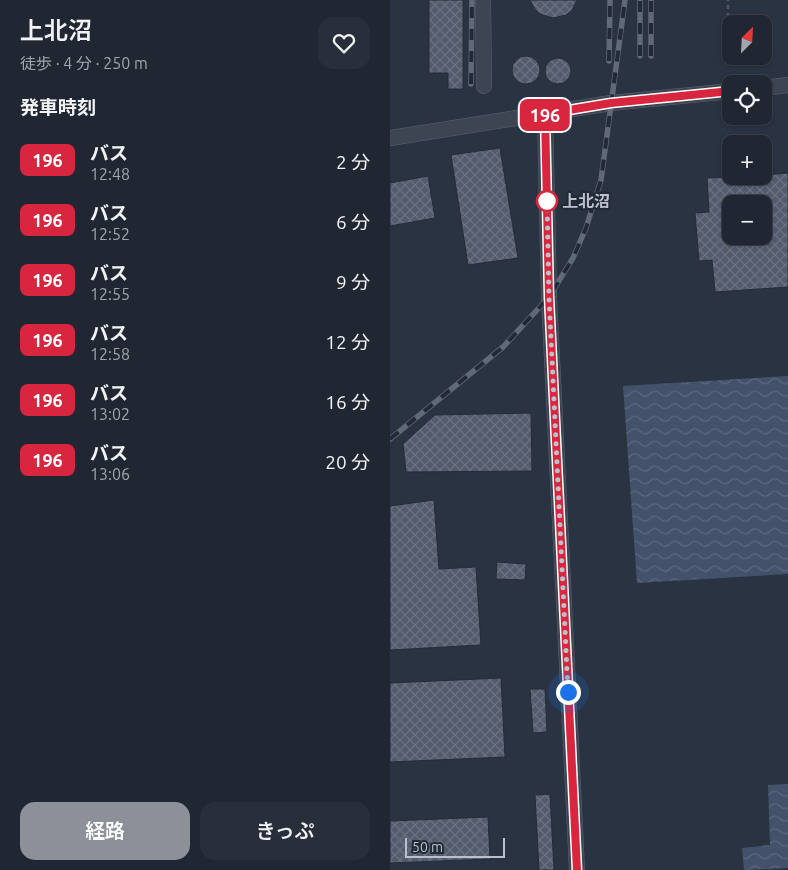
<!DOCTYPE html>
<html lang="ja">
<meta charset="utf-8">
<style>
body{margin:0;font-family:Ubuntu,"Noto Sans JP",sans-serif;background:#282e3a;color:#f1f3f6;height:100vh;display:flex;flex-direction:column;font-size:19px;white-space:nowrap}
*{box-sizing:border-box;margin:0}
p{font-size:16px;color:#a2a5ac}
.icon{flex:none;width:28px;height:28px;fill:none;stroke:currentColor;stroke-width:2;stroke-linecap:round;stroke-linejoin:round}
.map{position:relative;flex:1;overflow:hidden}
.side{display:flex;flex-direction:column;background:#202632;width:390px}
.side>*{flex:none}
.badge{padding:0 10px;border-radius:8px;font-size:18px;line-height:32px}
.needle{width:32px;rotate:24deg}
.buttons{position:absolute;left:332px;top:15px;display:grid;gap:10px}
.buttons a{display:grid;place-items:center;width:50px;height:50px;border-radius:10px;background:#202632;box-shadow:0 1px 4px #0004,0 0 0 1px #3d434d;font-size:25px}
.scale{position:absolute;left:15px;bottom:12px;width:100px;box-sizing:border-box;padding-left:5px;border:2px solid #bbc0cb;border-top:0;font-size:14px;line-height:18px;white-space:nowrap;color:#bbc0cb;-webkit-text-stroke:4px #222a37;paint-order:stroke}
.you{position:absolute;width:25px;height:25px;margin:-12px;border:4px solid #fff;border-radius:50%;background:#1a73e8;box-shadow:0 0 0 8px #1a73e833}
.map>.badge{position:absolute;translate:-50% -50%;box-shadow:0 0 0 2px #fff}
h2{padding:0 20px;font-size:19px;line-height:45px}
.round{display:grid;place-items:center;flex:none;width:52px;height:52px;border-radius:15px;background:#282e3a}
.summary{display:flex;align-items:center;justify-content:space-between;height:85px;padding:0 20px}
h1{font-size:24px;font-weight:600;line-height:38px}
.action{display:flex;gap:10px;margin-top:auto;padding:10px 20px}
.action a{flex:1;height:58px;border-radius:15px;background:#8c9099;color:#fff;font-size:20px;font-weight:600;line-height:58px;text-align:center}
.action a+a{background:#282e3a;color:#f1f3f6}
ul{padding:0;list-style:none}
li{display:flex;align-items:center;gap:15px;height:60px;padding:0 20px}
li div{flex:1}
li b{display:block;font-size:19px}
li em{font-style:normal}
li .badge{min-width:55px;font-weight:700;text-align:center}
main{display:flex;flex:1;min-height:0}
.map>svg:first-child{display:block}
</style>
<main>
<section class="side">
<div class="summary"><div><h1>上北沼</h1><p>徒歩 · 4 分 · 250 m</p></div><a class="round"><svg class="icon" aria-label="heart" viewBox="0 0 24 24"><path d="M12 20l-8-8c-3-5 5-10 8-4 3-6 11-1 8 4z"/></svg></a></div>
<h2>発車時刻</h2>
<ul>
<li><span class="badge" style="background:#d7263d;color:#fff">196</span><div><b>バス</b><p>12:48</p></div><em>2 分</em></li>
<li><span class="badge" style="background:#d7263d;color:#fff">196</span><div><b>バス</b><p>12:52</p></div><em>6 分</em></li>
<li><span class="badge" style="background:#d7263d;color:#fff">196</span><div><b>バス</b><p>12:55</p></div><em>9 分</em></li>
<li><span class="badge" style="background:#d7263d;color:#fff">196</span><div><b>バス</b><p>12:58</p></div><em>12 分</em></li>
<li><span class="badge" style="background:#d7263d;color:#fff">196</span><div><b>バス</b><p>13:02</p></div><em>16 分</em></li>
<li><span class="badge" style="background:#d7263d;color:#fff">196</span><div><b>バス</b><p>13:06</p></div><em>20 分</em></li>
</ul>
<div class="action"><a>経路</a><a>きっぷ</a></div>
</section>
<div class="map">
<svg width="398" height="870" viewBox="0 0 398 870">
<defs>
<pattern id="water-waves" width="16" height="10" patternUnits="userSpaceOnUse" patternTransform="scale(1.25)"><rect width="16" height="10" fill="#43516b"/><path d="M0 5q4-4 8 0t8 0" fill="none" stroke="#5c687f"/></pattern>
<pattern id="building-cross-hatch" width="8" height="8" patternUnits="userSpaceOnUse" patternTransform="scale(1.25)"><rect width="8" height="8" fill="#535b6c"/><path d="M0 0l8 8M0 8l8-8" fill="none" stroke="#6a7180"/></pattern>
</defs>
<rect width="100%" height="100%" fill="#2a3342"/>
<g fill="url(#water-waves)">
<polygon points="398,376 398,574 247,583 233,386"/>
<polygon points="398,784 398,868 354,870 352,848 380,845 378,785"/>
</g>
<g fill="url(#building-cross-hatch)" stroke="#242c39" fill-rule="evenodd">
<polygon points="39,0 73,0 73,89 58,89 58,73 39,73"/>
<polygon points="140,0 187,0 182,10 176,15 163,18 150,14 145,9"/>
<circle cx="136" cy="70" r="14"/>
<circle cx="168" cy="71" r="13"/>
<polygon points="110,148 128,258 78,265 61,155"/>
<path d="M398,173v114l-73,5 -3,-32 -13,1 -4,-48 14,-1 -2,-34 57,-2v-1zM341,204h33v32h-33z"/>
<polygon points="38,176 45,218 0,226 0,183"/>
<polygon points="141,413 142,471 16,472 13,444 45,415"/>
<polygon points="44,500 49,569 86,567 91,645 0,650 0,506"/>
<polygon points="107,562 136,564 135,580 106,579"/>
<polygon points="111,678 115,757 0,762 0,683"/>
<polygon points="140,689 155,689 157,732 143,733"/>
<polygon points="160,794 164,870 149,870 145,795"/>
<polygon points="98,817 100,859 0,863 0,821"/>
</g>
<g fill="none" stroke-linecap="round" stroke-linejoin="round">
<defs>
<g id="minor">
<polyline points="93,0 94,86"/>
<polyline points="374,88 398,85"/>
<polyline points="155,114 159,297 187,870"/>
<polyline points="0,138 221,103 341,91"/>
</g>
</defs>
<use href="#minor" stroke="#5c636f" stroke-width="16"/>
<polyline stroke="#4c5e61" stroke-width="2.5" stroke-dasharray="4 4" stroke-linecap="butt" points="338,49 338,0"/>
<use href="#minor" stroke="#3e4552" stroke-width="15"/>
<defs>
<g id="rail">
<polyline points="250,56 250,0"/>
<polyline points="261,56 261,0"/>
<polyline points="219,61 220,0"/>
<polyline points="81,84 82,0"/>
<polyline points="0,439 113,347 159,297 183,258 196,228 211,180 235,0"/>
</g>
</defs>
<use href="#rail" stroke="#606978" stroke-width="5.5"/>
<use href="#rail" stroke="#222a37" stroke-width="4" stroke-dasharray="11" stroke-linecap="butt"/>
</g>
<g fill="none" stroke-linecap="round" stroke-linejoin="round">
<defs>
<polyline id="line" points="187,870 159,297 155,114 221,103 341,91"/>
</defs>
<use href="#line" stroke="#fff" stroke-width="11"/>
<use href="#line" stroke="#d7263d" stroke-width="8"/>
<polyline stroke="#bbc0cb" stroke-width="5" stroke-dasharray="0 9" points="157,201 159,297 178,692"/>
</g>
<circle fill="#fff" stroke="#d7263d" stroke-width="2.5" cx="157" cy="201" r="10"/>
<g text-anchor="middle" stroke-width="4.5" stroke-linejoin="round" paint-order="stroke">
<g font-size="16" font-weight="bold" fill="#bbc0cb" stroke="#222a37" text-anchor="start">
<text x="172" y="207">上北沼</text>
</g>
</g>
</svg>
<div class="buttons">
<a><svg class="needle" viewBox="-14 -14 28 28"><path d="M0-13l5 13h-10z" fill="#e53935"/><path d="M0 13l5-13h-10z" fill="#a2a5ac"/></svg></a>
<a><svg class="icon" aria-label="locate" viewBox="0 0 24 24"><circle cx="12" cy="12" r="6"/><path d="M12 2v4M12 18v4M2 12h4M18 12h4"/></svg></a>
<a>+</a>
<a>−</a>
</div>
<div class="scale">50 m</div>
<div class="you" style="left:178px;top:692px"></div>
<b class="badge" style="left:155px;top:115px;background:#d7263d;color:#fff">196</b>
</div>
</main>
